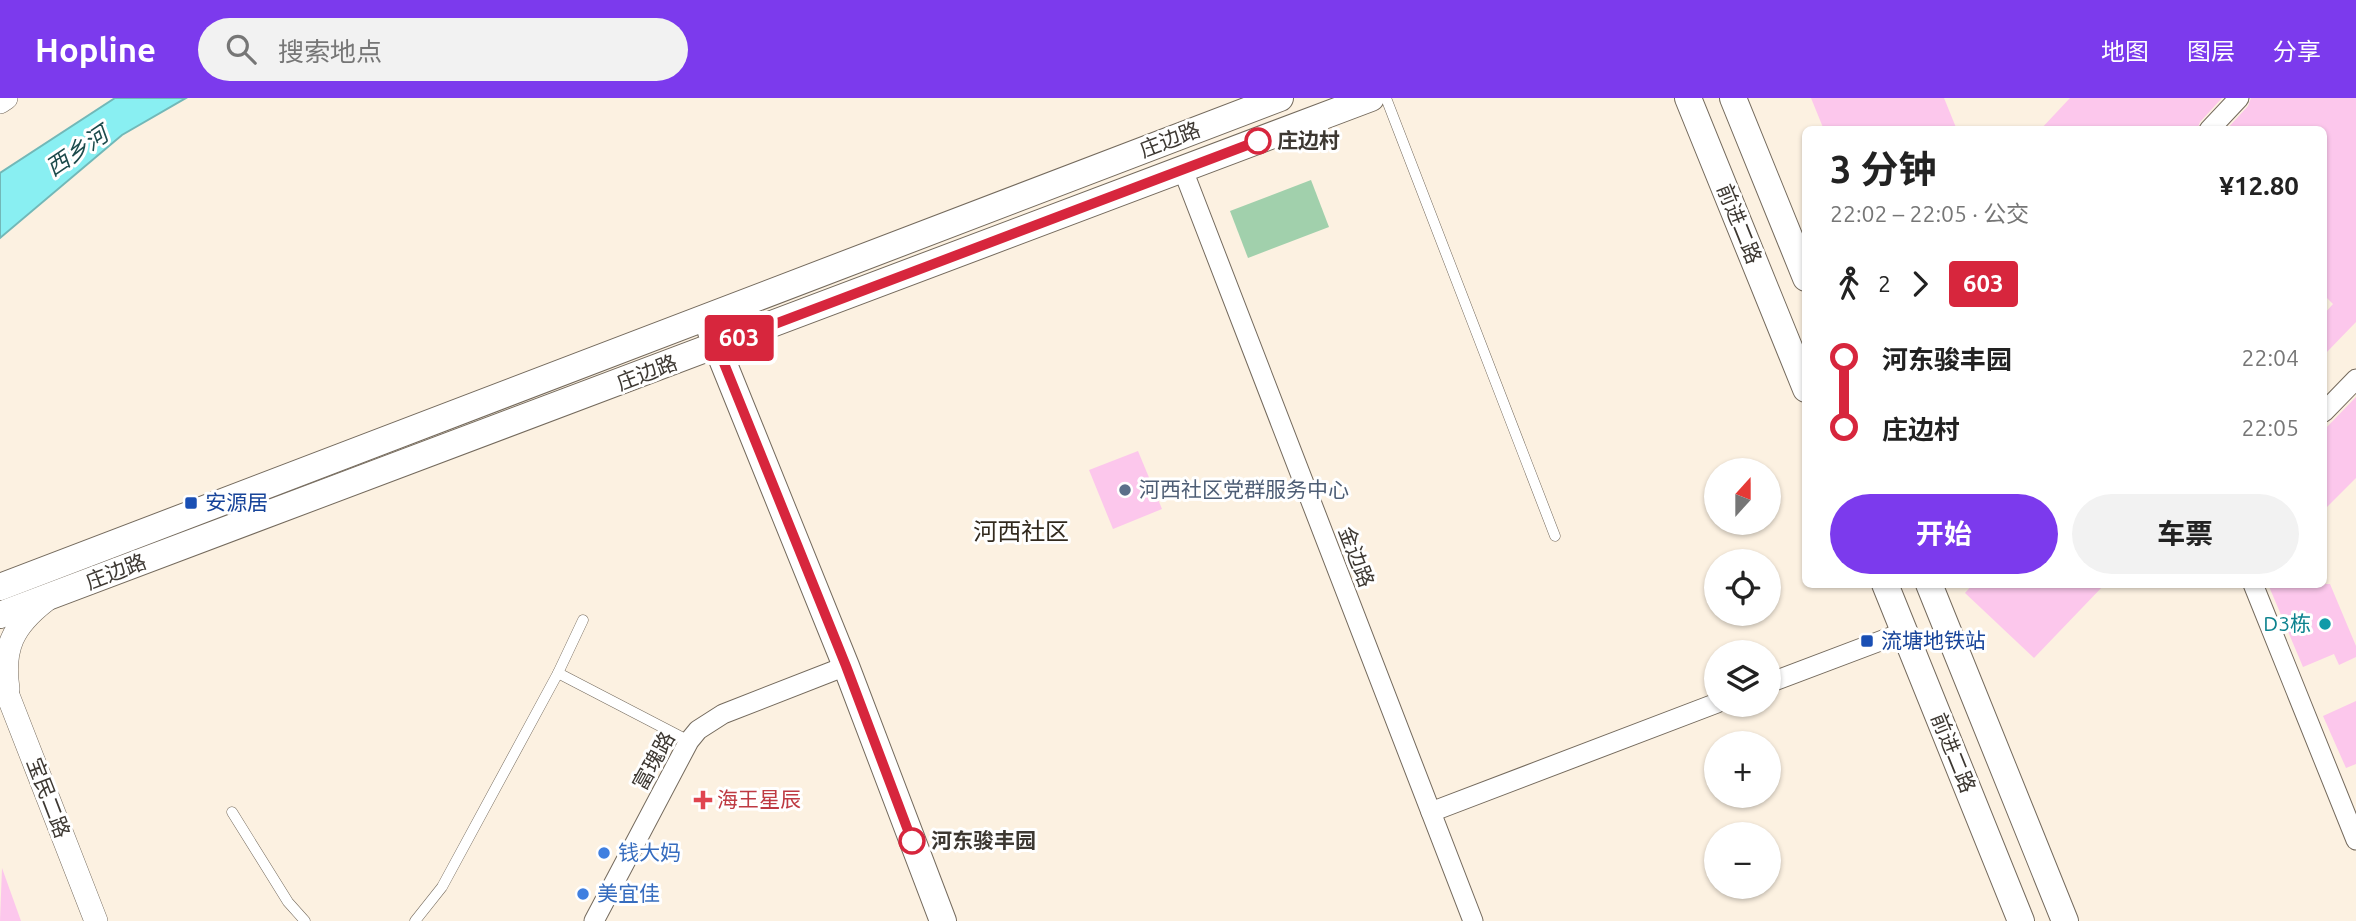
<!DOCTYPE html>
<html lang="zh">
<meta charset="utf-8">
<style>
body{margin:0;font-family:Ubuntu,"Noto Sans SC",sans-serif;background:#f2f2f2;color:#222;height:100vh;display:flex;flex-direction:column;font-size:26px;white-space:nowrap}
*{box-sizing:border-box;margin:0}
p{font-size:23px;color:#767676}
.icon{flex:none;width:38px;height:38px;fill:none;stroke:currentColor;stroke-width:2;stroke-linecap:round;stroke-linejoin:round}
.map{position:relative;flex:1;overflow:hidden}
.panel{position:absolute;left:1802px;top:28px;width:525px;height:462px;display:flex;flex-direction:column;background:#fff;border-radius:10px;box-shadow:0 2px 5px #0004}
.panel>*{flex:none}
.badge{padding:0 14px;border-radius:5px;font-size:24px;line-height:46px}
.needle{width:46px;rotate:21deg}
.fabs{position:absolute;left:1704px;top:360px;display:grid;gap:14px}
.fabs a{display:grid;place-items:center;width:77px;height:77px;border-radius:50%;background:#fff;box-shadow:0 2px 5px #0004;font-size:35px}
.map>.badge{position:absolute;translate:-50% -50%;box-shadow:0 0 0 4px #fff}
.legs{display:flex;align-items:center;gap:10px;height:77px;padding:0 28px;font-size:23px}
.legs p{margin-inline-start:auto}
.headline{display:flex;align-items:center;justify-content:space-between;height:119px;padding:0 28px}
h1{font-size:38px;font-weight:700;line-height:52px}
.cta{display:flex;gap:14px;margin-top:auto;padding:14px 28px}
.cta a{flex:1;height:80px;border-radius:42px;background:#7c3aed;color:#fff;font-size:28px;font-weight:700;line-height:80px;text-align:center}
.cta a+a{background:#f2f2f2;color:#222}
ul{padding:0 28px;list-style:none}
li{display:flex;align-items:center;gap:24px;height:70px;font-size:26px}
li i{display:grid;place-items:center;width:10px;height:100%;margin:0 9px;background:currentColor}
li i::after{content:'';width:18px;height:18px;margin:-9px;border:5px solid;border-radius:50%;background:#fff}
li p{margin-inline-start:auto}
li:first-child i{background:linear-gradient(#0000 50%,currentColor 0)}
li:last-child i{background:linear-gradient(currentColor 50%,#0000 0)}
header{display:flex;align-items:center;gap:42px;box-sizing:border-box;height:98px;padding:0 35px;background:#7c3aed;color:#fff}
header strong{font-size:33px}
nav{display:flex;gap:38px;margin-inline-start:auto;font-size:24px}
.search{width:490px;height:63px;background:#f2f2f2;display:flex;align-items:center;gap:18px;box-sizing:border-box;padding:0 24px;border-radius:38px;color:#767676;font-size:26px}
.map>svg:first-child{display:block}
</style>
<header>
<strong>Hopline</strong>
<div class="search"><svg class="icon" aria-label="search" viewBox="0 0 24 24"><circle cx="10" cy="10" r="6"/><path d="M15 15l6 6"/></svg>搜索地点</div>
<nav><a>地图</a><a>图层</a><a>分享</a></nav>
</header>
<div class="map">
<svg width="2356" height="823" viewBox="0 0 2356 823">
<rect width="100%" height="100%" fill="#fcf1e1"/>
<polygon fill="#a1d0ac" points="1311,82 1329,129 1248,160 1230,113"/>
<polygon fill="#89eff2" stroke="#72b8b8" stroke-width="2" points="115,0 186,0 122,37 0,140 0,75"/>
<g fill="#fcc7ec">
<polygon points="1811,0 1944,0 1957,32 1824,32"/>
<polygon points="2070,0 2222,0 2200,24 2197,32 2040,32"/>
<polygon points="2251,0 2356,0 2356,224 2324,257 2324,216 2333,206 2324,197 2324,32 2226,32 2248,8"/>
<polygon points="2356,299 2356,380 2324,412 2324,332"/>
<polygon points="1138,353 1162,411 1113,431 1089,372"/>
<polygon points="1973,486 2105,486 2034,560 1965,495"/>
<polygon points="2268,486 2330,486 2356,548 2356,559 2339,567 2334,556 2303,569"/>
<polygon points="2356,603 2356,666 2346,670 2323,618"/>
<polygon points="2,770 21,823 0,823"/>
</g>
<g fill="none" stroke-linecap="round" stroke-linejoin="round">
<defs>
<g id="service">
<polyline points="1386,0 1555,438"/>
<polyline points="558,575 689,643"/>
<polyline points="232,714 288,804 305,823"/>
<polyline points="415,823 442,789 558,575 583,522"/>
</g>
<g id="minor">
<polyline points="2209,32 2239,0"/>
<polyline points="1183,72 1473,823"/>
<polyline points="2324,314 2356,281"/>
<polyline points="2253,486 2356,742"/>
<polyline points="1769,585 1904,534"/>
<polyline points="1431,714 1717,605"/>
<polyline points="594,823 689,643 698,632 723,616 846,568"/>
</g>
<g id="tertiary">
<polyline points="0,4 6,0"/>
<polyline points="0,577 96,823"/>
<path d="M8,591c-6,-41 5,-63 37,-88"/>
</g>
<g id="secondary">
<polyline points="1688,0 1806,291"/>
<polyline points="1733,0 1806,180"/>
<polyline points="711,234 846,568 943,823"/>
<polyline points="1885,486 2021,823"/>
<polyline points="1929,486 2065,823"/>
<polyline points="0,489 1280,0"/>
<polyline points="0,517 1371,0"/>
</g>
</defs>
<use href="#service" stroke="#746a5d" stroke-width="11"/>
<use href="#minor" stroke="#746a5d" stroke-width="21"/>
<use href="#tertiary" stroke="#746a5d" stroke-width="24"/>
<use href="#secondary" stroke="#746a5d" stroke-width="28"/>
<use href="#service" stroke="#fff" stroke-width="10"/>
<use href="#minor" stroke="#fff" stroke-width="19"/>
<use href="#tertiary" stroke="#fff" stroke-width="23"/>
<use href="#secondary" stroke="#fff" stroke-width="26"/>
</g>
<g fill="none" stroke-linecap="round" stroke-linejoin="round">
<defs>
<polyline id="line-1" points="912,743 846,568 717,248 1258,43"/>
</defs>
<use href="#line-1" stroke="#fff" stroke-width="16"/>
<use href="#line-1" stroke="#d7263d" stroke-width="10"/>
</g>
<g fill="#fff" stroke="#d7263d" stroke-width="3.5">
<circle cx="1258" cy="43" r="12"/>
<circle cx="912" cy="743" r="12"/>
</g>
<circle fill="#5c6f8a" stroke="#fff" stroke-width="2.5" cx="1125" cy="392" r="7"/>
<g fill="#1a4fb4" stroke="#fff" stroke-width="2.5">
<rect x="184" y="398" width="14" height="14" rx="3.5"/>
<rect x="1860" y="536" width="14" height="14" rx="3.5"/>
</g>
<circle fill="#0f9aa8" stroke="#fff" stroke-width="2.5" cx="2325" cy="526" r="7"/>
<path fill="#e0444e" stroke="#fff" stroke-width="2.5" d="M699.5 691.5h7v7h7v7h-7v7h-7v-7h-7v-7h7z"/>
<g fill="#3f7fe0" stroke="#fff" stroke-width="2.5">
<circle cx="604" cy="755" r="7"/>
<circle cx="583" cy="796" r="7"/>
</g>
<g text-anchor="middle" stroke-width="6" stroke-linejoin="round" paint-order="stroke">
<g font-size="21" fill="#3d3832" stroke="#fff">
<text transform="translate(1170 42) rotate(-21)" y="7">庄边路</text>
<text transform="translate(1739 126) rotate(68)" y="7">前进二路</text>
<text transform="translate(647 275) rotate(-21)" y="7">庄边路</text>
<text transform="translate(1356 459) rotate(69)" y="7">金边路</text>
<text transform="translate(116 474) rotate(-21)" y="7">庄边路</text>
<text transform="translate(1953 655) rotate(68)" y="7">前进二路</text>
<text transform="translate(654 663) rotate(-61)" y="7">富瑰路</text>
<text transform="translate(48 700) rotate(69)" y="7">宝民二路</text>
</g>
<g font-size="21" font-weight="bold" fill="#3d3832" stroke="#fff" text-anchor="start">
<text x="1277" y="50">庄边村</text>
<text x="931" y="750">河东骏丰园</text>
</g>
<g font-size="21" fill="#4e5e75" stroke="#fff" text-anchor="start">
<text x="1139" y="399">河西社区党群服务中心</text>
</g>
<g font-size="21" fill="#164399" stroke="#fff" text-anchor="start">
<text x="205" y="412">安源居</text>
<text x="1881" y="550">流塘地铁站</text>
</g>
<g font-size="21" fill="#0d838f" stroke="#fff" text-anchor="end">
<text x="2311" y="533">D3栋</text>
</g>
<g font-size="21" fill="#be3a42" stroke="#fff" text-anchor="start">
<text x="717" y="709">海王星辰</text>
</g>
<g font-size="21" fill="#366cbe" stroke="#fff" text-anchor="start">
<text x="618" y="762">钱大妈</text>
<text x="597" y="803">美宜佳</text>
</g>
<g font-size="23" font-style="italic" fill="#1c4b4c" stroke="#fff">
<text transform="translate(77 53) rotate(-34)" y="8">西乡河</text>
</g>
<g font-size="24" fill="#322a1e" stroke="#fff">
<text x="1021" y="442">河西社区</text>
</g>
</g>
</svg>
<div class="fabs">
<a><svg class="needle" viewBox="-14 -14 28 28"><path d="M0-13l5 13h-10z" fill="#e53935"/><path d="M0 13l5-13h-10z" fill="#767676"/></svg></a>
<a><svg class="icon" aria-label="locate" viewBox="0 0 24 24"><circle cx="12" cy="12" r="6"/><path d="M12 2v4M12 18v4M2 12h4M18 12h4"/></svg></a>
<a><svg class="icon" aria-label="layers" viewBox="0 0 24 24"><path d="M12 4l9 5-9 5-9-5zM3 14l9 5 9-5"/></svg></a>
<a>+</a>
<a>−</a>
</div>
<b class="badge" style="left:739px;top:240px;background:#d7263d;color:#fff">603</b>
<section class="panel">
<div class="headline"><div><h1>3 分钟</h1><p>22:02 – 22:05 · 公交</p></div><b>¥12.80</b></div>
<div class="legs"><svg class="icon" aria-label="walk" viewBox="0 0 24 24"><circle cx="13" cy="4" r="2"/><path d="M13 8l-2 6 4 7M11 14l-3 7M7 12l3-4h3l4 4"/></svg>2<svg class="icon" aria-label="forward" viewBox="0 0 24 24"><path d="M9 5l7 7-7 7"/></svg><b class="badge" style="background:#d7263d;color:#fff">603</b></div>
<ul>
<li><i style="color:#d7263d"></i><b>河东骏丰园</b><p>22:04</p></li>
<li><i style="color:#d7263d"></i><b>庄边村</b><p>22:05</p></li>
</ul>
<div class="cta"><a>开始</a><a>车票</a></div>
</section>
</div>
